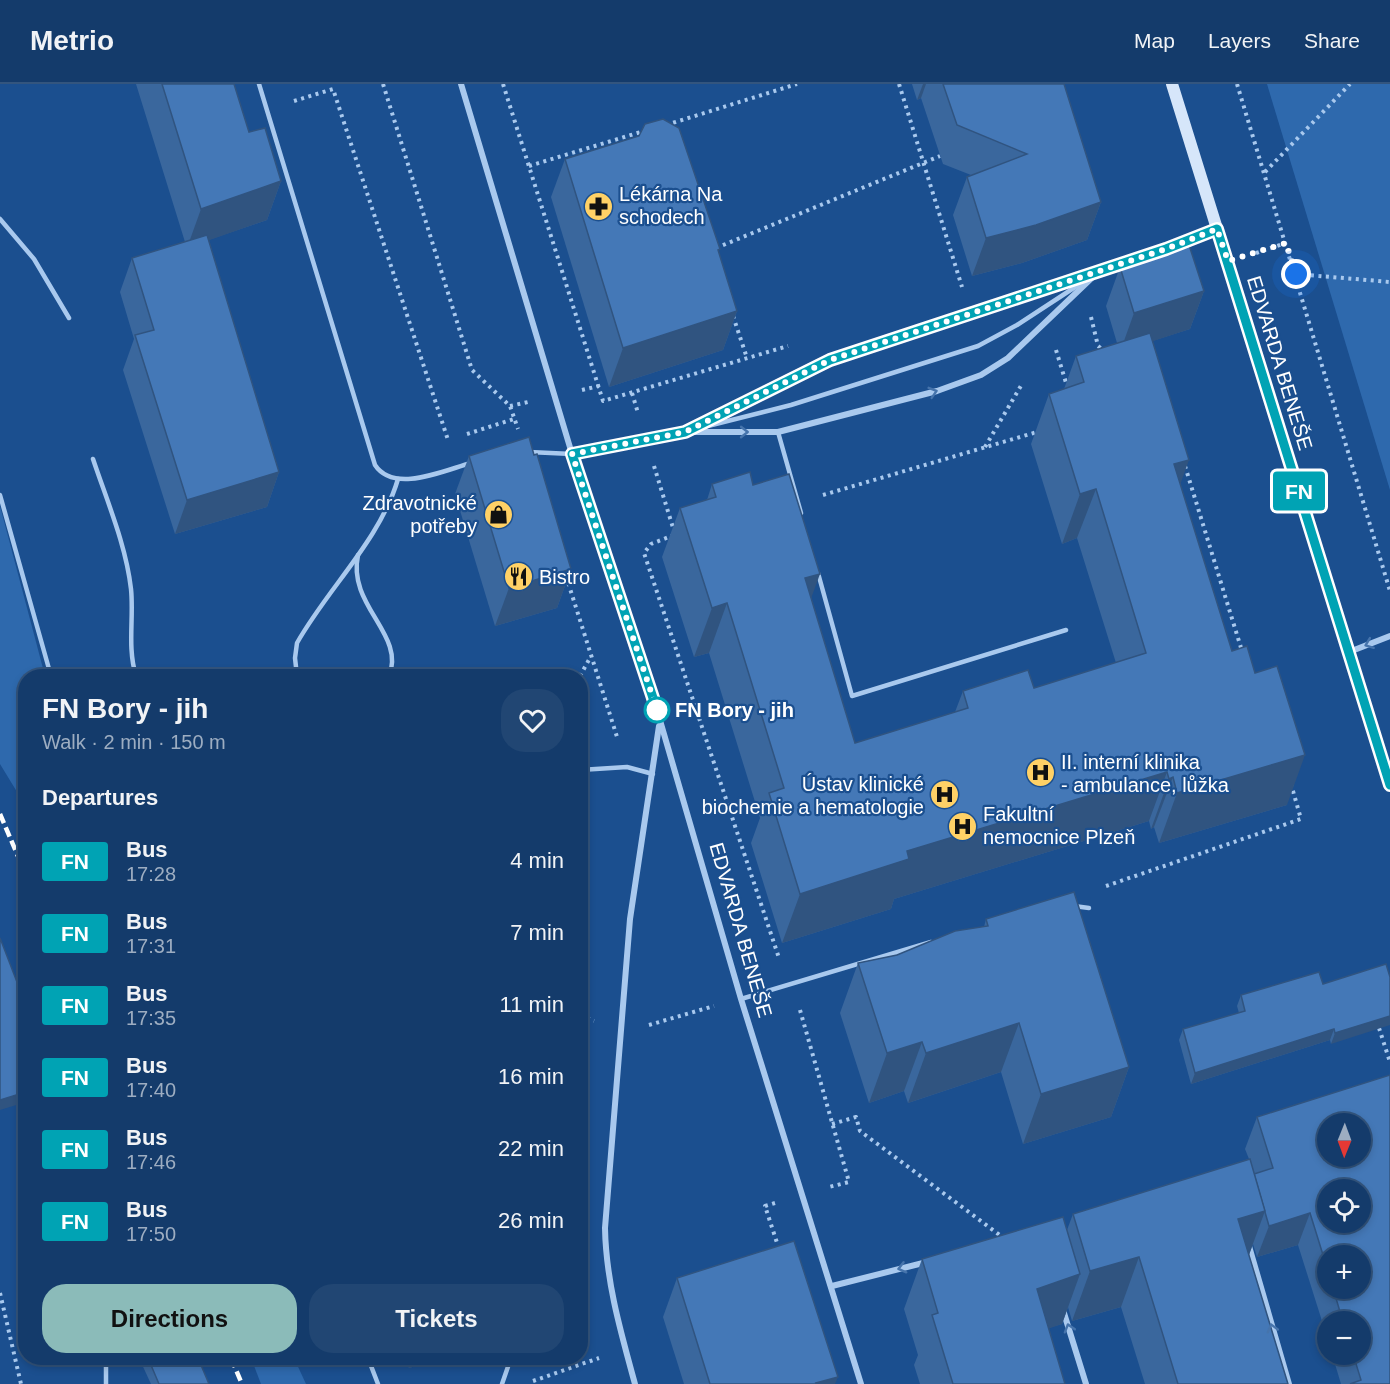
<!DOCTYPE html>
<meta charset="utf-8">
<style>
body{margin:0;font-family:Helvetica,sans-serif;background:#214673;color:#f1f3f6;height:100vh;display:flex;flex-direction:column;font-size:22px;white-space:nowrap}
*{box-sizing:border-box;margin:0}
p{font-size:20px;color:#9dadc1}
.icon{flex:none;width:33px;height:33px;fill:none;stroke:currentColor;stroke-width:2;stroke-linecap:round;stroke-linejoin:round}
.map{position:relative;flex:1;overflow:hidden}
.drawer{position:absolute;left:18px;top:585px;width:570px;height:696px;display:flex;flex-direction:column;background:#143b6b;border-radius:24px;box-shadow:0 3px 9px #0003,0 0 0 2px #33557e}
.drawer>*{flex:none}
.badge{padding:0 12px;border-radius:4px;font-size:21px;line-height:39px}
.needle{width:39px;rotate:181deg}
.buttons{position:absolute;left:1317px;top:1029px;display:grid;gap:12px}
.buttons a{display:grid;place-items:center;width:54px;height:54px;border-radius:50%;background:#143b6b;box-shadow:0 3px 9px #0003,0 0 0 2px #33557e;font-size:30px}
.you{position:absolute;width:30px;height:30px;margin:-15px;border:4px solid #fff;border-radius:50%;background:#1a73e8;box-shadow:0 0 0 9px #1a73e833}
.map>.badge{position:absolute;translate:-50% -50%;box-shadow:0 0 0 3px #fff}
h2{padding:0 24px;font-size:22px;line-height:54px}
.round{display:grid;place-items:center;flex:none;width:63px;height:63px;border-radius:24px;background:#214673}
.head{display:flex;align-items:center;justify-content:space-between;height:102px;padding:0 24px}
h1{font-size:28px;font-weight:700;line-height:45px}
.cta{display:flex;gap:12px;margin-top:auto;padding:12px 24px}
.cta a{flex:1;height:69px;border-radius:24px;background:#8bbbb9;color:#111;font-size:24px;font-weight:700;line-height:69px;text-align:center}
.cta a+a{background:#214673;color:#f1f3f6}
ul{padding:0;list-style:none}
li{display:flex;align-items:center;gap:18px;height:72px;padding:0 24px}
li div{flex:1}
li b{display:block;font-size:22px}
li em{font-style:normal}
li .badge{min-width:66px;font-weight:700;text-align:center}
header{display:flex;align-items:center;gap:36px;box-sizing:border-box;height:84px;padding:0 30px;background:#143b6b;border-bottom:2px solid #33557e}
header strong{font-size:28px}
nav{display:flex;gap:33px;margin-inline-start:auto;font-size:21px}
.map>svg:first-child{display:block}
</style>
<header>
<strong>Metrio</strong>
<nav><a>Map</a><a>Layers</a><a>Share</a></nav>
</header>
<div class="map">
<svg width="1390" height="1300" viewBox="0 0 1390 1300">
<rect width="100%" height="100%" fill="#1b4f8f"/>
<g fill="#2e69ad">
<polygon points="1267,0 1390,0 1390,406"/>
<polygon points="0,422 45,592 26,592 25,721 0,680"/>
<polygon points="251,1274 294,1274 306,1300 261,1300"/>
</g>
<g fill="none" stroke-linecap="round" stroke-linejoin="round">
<g stroke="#a9c9ee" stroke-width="4" stroke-dasharray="3 4.5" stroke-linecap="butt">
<polyline points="383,0 472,286 510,322 518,345"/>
<polyline points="503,0 603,317 788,262"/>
<polyline points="899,0 962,203"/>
<polyline points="1237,0 1390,507"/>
<polyline points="294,17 333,5 448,356"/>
<polyline points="666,41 797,0"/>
<polyline points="529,82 644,47"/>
<polyline points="1265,88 1350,0"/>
<polyline points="716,164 940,72"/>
<polyline points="1256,169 1286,159"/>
<polyline points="1296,190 1390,198"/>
<polyline points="733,232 747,274"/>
<polyline points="1091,233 1098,262 1104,267"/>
<polyline points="1056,266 1067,302"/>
<polyline points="582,306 599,302"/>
<polyline points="632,309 638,329"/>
<polyline points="510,322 528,318"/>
<polyline points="467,350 514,335"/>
<polyline points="985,363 1022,300"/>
<polyline points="654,382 674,447"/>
<polyline points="1185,382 1242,567"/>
<polyline points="823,411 1037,348"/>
<polyline points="674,451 651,460 644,469 779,874"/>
<polyline points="566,492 618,656"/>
<polyline points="580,592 591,572"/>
<polyline points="1106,802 1301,735 1291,700"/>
<polyline points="800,926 849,1098 829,1103"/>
<polyline points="580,931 594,937"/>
<polyline points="649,941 714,922"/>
<polyline points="1379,944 1390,978"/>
<polyline points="832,1040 856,1033 860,1047 1005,1155"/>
<polyline points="775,1119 765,1122 779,1165"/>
<polyline points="0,1209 21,1300"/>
<polyline points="533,1297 599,1274"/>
</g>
<g stroke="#a9c9ee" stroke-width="4.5">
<path d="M259,0l116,381c19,29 70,5 96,-2"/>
<polyline points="0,135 34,175 69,234"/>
<polyline points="692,346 791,321 978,262 1017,241 1089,194"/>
<polyline points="778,348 801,429"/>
<polyline points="529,368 572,370"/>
<path d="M93,375c14,42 33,86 38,130 3,29 -4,58 5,87"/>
<polyline points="0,411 51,592"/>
<path d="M358,471c-11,51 48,79 31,121"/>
<polyline points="818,489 852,612 1066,546"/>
<path d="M297,592l-2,-18 2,-15c31,-55 83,-103 101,-164"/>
<polyline points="580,686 627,683 653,690"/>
<polyline points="1074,822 1089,824"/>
<polyline points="741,915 931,858"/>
<polyline points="368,1274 378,1300"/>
<polyline points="106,1300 106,1274"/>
<polyline points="502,1300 511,1274"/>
</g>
<g stroke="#a9c9ee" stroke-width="6">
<polyline points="461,0 572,370 657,626 741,915 861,1300"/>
<polyline points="686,347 830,276 1166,164 1216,145"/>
<polyline points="572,370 685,348 778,348 937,307 981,291 1008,274 1099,187"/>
<polyline points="1349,568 1390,552"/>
<polyline points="1249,1162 1289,1300"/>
<polyline points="832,1202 927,1178"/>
<polyline points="1063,1226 1086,1300"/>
<path d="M635,1300c-14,-51 -29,-102 -30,-156l25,-309 29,-193"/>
</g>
<polyline stroke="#d6e6fa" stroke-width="12" points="1172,0 1390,701"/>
<g stroke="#fff" stroke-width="4.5" stroke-dasharray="10 4.5" stroke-linecap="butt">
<polyline points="0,730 26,791"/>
<polyline points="231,1274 242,1300"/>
</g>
</g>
<g fill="#3a679d" fill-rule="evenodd">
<polygon points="136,0 234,0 249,48 281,97 267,136 208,156 279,388 267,423 175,450 123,286 134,255 120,208 132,174 185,158"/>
<polygon points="912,0 1064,0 1101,118 1087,156 1022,179 972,192 953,131 967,93 971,91 943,80 921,14 917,16"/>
<polygon points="565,75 718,168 737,227 723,266 609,303 551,113"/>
<polygon points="1120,183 1204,207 1190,245 1152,257 1180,400 1232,567 1287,721 1159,759 1154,743 1151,745 1149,737 894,815 891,825 782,859 751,759 760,734 709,569 694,573 662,473 680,424 707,416 712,400 753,401 811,514 855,659 955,628 963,607 1034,604 1116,579 1077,454 1062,460 1031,360 1049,310 1064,305 1076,272 1117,259 1106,222"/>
<polygon points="534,371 571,485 557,524 495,542 455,410 469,372"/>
<polygon points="986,835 1129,983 1111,1033 1023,1060 1001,988 908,1019 904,1007 869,1019 840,929 858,879 897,871 984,843"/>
<polygon points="1386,880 1331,960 1330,956 1191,1000 1179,956 1183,945 1239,929 1237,922 1241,911 1323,900"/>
<path d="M1390,991v309h-49l-9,-30h28v-32h-32v18l-30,-95 -41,12 -4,-13 -4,11 39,129h-143l-24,-77 -49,14 -4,-14 -6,17 -14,4 17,56h-145l-6,-19 4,-10 -14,-46 18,-50 145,-29 6,-16 176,-55 -4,-10 12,-32zM1328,1172l32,32h-32z"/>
<polygon points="677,1194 835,1300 684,1300 663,1233"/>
<polygon points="139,1274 198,1274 209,1300 151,1300"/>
<polygon points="405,1274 441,1274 409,1284"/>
</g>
<g fill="#305480">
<polygon points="923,0 926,0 921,14 917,16"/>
<polygon points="281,97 267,136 187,164 201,125"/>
<polygon points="1101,118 1087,156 1022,179 972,192 986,154"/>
<polygon points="1204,207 1190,245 1120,268 1134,229"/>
<polygon points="737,227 723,266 609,303 623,264"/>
<polygon points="1189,376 1171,426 1174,380"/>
<polygon points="279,388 267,423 175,450 187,416"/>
<polygon points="1096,405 1077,454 1062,460 1080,410"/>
<polygon points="571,485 557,524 495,542 509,504"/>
<polygon points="820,490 802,539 805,494"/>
<polygon points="727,519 709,569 694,573 712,524"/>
<polygon points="1305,671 1287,721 1159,759 1177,709"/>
<polygon points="1167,688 1149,737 894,815 891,825 782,859 800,810 907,767"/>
<polygon points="1173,693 1154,743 1151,745 1169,695"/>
<polygon points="1390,932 1390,941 1331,960 1335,949"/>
<polygon points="1019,939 1001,988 908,1019 926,969"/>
<polygon points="1334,945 1330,956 1191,1000 1195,989"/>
<polygon points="922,958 904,1007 869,1019 887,969"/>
<polygon points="1129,983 1111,1033 1023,1060 1041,1010"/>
<polygon points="26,1008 26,1018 0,1026 0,1016"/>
<polygon points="1265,1127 1247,1176 1238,1135"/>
<polygon points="1310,1129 1298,1161 1257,1173 1269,1142"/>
<polygon points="1139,1173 1121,1223 1072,1237 1090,1187"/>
<polygon points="1080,1190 1062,1240 1018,1255 1037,1205"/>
<polygon points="413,1274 441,1274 409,1284"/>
<polygon points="838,1293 835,1300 816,1300 816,1299"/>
</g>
<g fill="#4478b7" stroke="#305480" stroke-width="1.5" fill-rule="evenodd">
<polygon points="162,0 234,0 249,48 265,44 281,97 201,125"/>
<polygon points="943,0 1064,0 1101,118 1036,141 986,154 967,93 1027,70 957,41"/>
<polygon points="663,35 679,44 720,165 718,166 737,227 623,264 565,75 639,52 645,40"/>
<polygon points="207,151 279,388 187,416 135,251 154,246 132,174"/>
<polygon points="1189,161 1204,207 1134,229 1120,183"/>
<polygon points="1150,249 1189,376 1174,380 1232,567 1247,562 1255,589 1277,582 1305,671 1177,709 1173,693 1169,695 1167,688 907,767 909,775 800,810 769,709 784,704 727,519 712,524 680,424 716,413 712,400 750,388 753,401 789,390 820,490 805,494 855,659 968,624 963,607 1028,586 1034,604 1146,569 1096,405 1080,410 1049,310 1084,298 1076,272"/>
<polygon points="529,353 534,371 537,370 571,485 509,504 469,372"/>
<polygon points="1074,808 1129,983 1041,1010 1019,939 926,969 922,958 887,969 858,879 897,871 955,847 988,842 986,835"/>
<polygon points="0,854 22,911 19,912 26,934 26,1008 0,1016"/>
<polygon points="1386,880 1390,893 1390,932 1335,949 1334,945 1195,989 1183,945 1245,927 1241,911 1319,888 1323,900"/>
<path d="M1390,991v309h-40l11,-4 -8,-26h7v-32h-17l-10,-34h27v-32h-32v15l-18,-58 -41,13 -15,-52 19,-6 -16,-51zM1328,1040h32v32h-32zM1328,1106h32v32h-32z"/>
<polygon points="1250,1075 1265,1127 1238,1135 1288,1300 1178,1300 1139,1173 1090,1187 1073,1130"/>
<polygon points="1063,1133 1080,1190 1037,1205 1065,1300 953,1300 932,1231 938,1229 922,1175"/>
<polygon points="794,1157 838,1293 816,1299 817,1300 710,1300 677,1194"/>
<polygon points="148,1274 198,1274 209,1300 159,1300"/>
</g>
<defs><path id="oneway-chevron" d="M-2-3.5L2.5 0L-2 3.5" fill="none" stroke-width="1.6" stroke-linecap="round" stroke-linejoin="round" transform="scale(1.5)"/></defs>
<g stroke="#4674ac">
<use href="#oneway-chevron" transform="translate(933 308) rotate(-17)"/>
<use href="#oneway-chevron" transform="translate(744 348)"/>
<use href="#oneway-chevron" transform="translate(1369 560) rotate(159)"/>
<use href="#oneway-chevron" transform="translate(902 1184) rotate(165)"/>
<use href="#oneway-chevron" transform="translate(1069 1244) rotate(-107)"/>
<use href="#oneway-chevron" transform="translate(1272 1244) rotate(-106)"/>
</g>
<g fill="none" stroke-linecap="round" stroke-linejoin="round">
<defs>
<polyline id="line" points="657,626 572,370 685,348 830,276 1166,165 1217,145 1390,701"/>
</defs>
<use href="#line" stroke="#fff" stroke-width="14"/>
<use href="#line" stroke="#00a3b4" stroke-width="9"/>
<polyline stroke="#fff" stroke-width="6" stroke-dasharray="0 10.8" points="657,626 572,370 685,348 830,276 1166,165 1217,145 1228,177 1286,159 1296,190"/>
</g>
<defs>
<symbol id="pharmacy-disc" viewBox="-11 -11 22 22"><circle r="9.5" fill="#ffd166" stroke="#1b4f8f"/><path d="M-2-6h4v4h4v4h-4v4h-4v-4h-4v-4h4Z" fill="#111"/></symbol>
<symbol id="shop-disc" viewBox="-11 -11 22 22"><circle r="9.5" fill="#ffd166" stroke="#1b4f8f"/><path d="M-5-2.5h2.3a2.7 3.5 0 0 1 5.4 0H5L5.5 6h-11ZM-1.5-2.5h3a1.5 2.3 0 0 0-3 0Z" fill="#111"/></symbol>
<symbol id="restaurant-disc" viewBox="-11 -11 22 22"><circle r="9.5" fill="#ffd166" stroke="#1b4f8f"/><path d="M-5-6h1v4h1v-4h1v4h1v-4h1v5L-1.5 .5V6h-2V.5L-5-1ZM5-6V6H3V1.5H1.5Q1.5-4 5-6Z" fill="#111"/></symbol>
<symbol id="hospital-disc" viewBox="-11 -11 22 22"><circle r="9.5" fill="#ffd166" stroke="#1b4f8f"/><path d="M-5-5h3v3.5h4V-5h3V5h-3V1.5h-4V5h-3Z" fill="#111"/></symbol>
</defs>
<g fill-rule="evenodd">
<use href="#pharmacy-disc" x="582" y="106" width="33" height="33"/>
<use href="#shop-disc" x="482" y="414" width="33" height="33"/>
<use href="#restaurant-disc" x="502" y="476" width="33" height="33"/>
<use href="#hospital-disc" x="1024" y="672" width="33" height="33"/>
<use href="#hospital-disc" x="928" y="694" width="33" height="33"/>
<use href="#hospital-disc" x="946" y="726" width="33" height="33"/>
</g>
<circle fill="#fff" stroke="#00a3b4" stroke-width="3" cx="657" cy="626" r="12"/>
<g text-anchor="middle" stroke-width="4.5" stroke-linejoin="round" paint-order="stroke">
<g font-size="20" fill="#fff" stroke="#1b4f8f" text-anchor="start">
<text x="619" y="117">Lékárna Na<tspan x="619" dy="23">schodech</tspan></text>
<text x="477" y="426" text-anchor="end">Zdravotnické<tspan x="477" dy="23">potřeby</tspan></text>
<text x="539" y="500">Bistro</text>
<text x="1061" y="685">II. interní klinika<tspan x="1061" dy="23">- ambulance, lůžka</tspan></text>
<text x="924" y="707" text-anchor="end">Ústav klinické<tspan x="924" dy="23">biochemie a hematologie</tspan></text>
<text x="983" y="737">Fakultní<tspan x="983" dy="23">nemocnice Plzeň</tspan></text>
</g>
<g font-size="20" fill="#fff" stroke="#1b4f8f">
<text transform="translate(1280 279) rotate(73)" y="7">EDVARDA BENEŠE</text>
<text transform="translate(741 846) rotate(74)" y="7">EDVARDA BENEŠE</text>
</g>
<g font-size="20" font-weight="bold" fill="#fff" stroke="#1b4f8f" text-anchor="start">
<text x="675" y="633">FN Bory - jih</text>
</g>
</g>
</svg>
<div class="buttons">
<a><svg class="needle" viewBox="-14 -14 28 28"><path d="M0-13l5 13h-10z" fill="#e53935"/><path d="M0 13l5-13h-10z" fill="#9dadc1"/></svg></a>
<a><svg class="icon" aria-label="locate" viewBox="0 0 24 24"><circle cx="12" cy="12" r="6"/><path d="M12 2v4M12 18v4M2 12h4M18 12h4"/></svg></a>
<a>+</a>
<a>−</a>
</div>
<div class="you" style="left:1296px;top:190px"></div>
<b class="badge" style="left:1299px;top:407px;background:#00a3b4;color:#fff">FN</b>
<section class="drawer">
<div class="head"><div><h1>FN Bory - jih</h1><p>Walk · 2 min · 150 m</p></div><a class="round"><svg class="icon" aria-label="heart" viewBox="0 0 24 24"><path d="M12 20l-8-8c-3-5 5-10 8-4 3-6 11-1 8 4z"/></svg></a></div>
<h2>Departures</h2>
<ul>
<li><span class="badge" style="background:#00a3b4;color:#fff">FN</span><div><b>Bus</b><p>17:28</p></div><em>4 min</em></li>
<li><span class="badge" style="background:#00a3b4;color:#fff">FN</span><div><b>Bus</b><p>17:31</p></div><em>7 min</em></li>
<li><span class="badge" style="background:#00a3b4;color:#fff">FN</span><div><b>Bus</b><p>17:35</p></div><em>11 min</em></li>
<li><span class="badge" style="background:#00a3b4;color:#fff">FN</span><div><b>Bus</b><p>17:40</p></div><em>16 min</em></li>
<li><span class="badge" style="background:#00a3b4;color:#fff">FN</span><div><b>Bus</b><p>17:46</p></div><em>22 min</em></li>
<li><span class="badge" style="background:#00a3b4;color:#fff">FN</span><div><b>Bus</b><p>17:50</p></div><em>26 min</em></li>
</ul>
<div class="cta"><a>Directions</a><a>Tickets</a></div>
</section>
</div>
